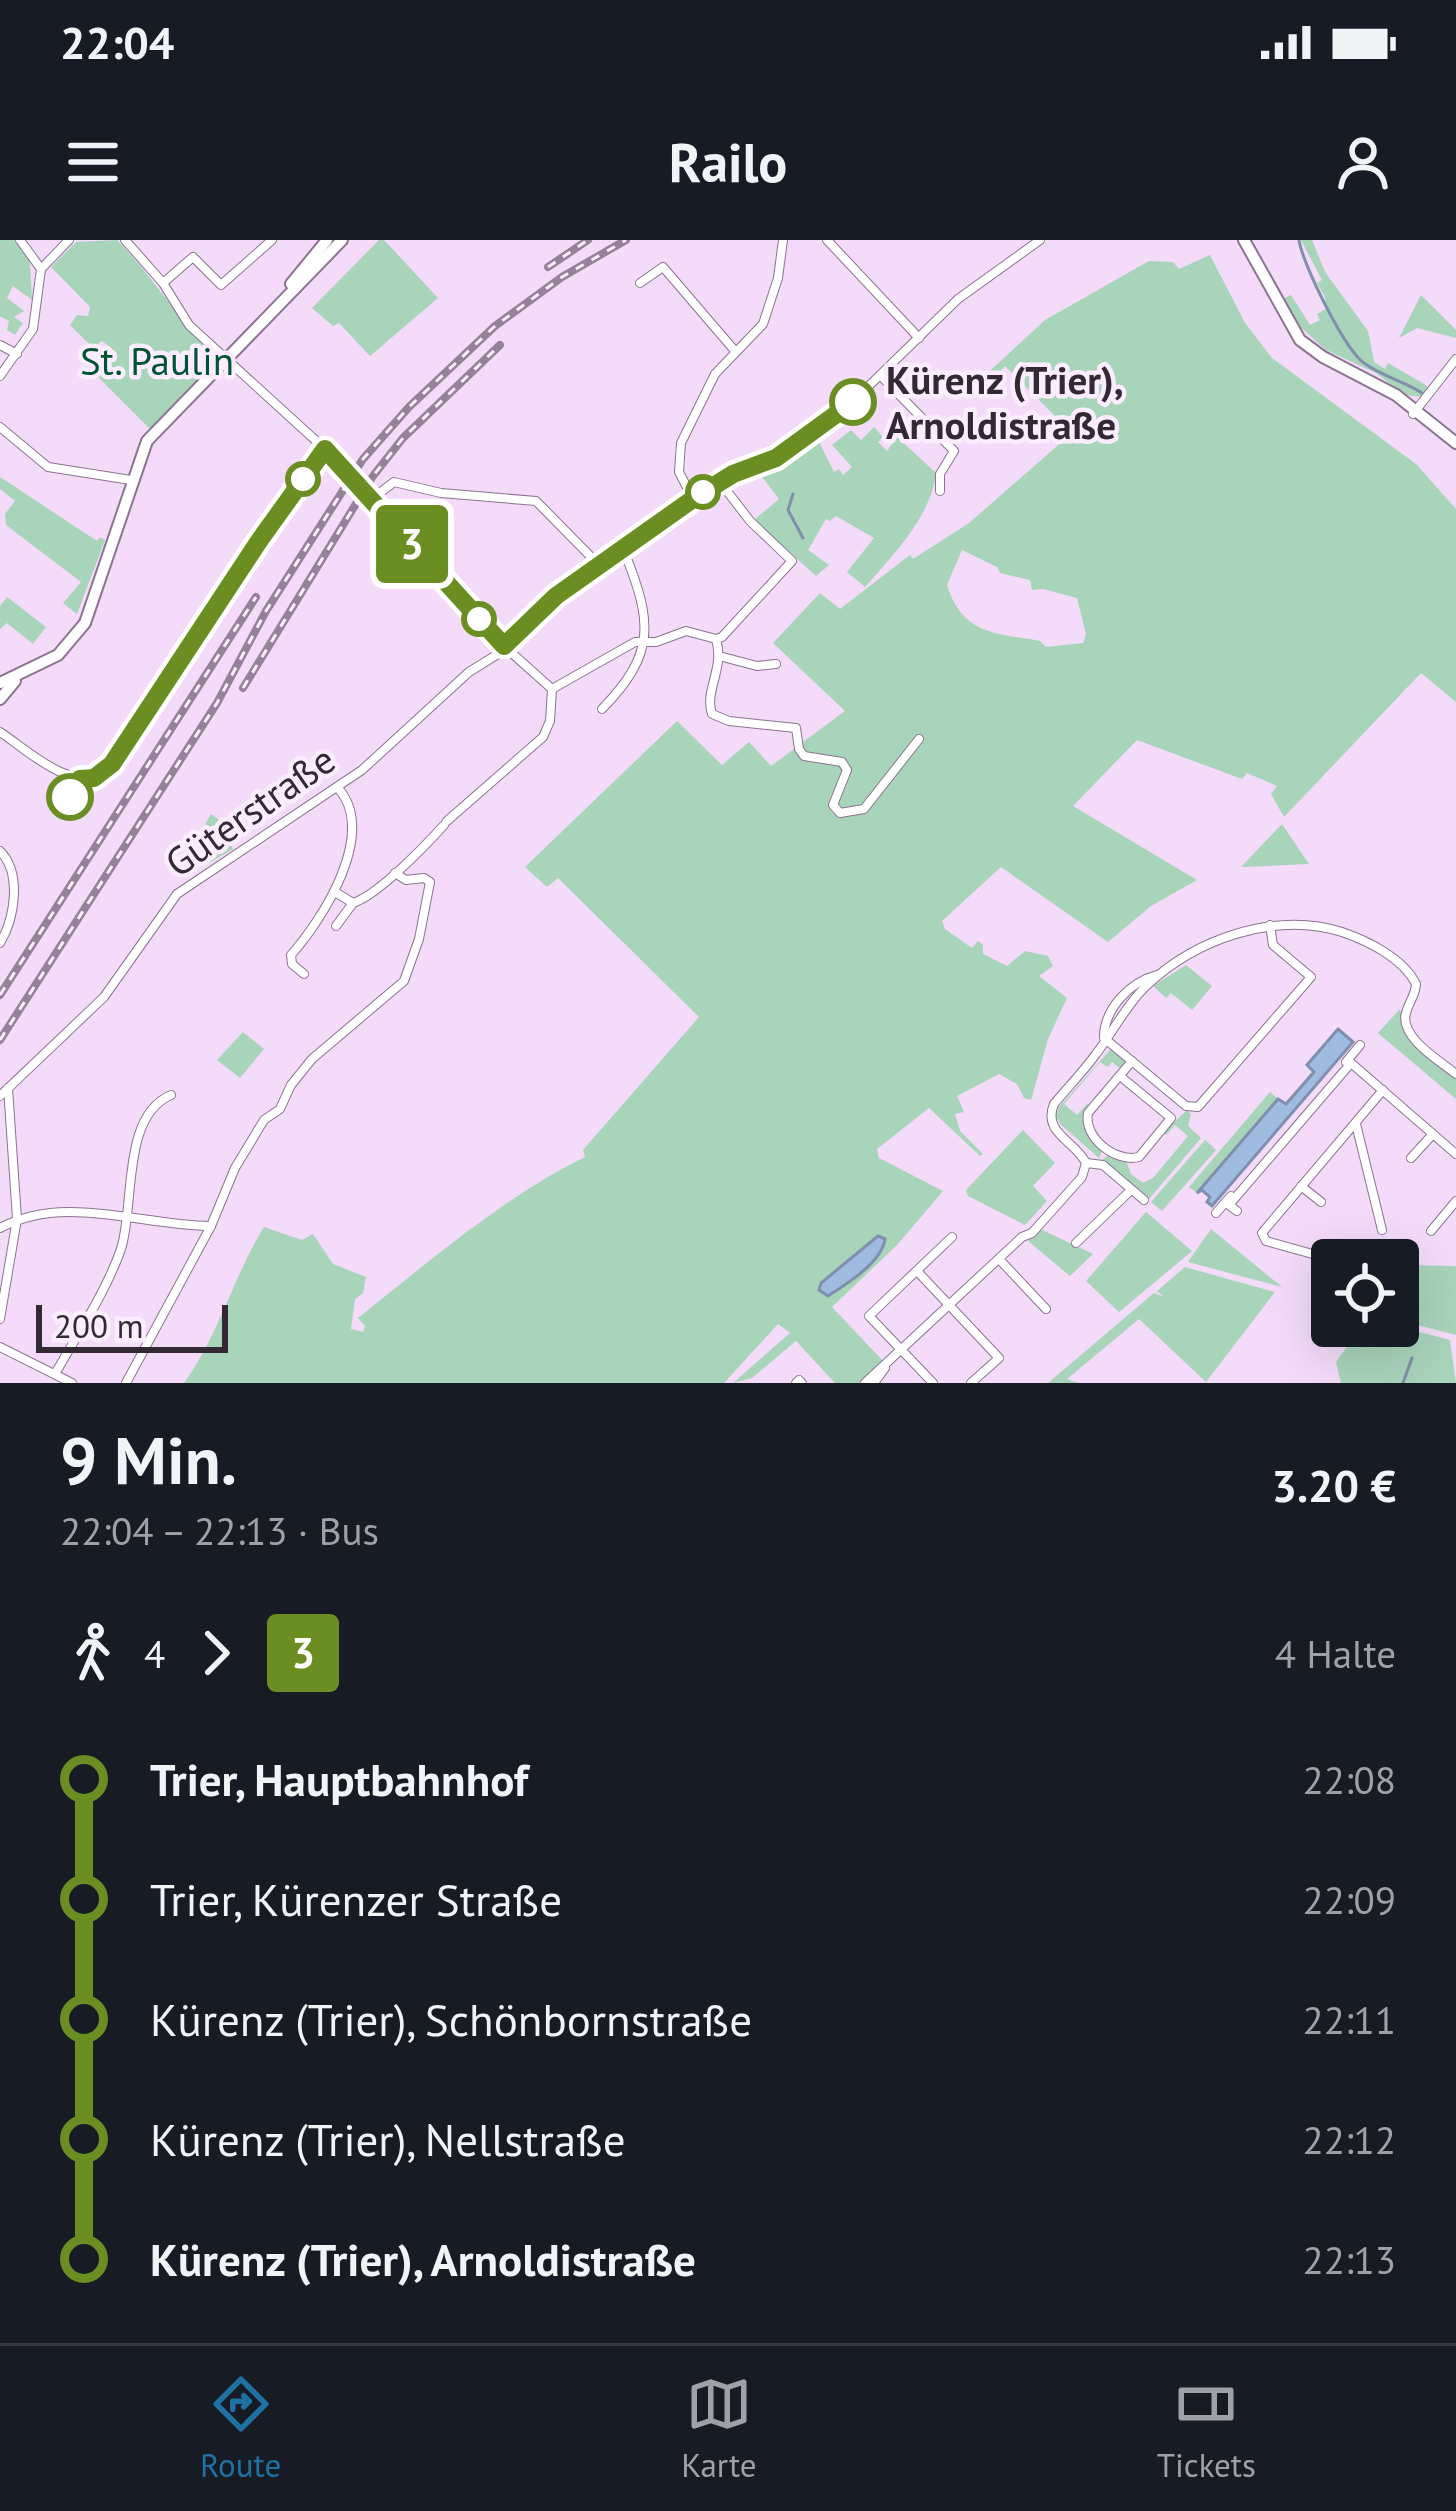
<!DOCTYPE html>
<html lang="de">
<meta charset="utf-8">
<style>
body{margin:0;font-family:"PT Sans",sans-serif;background:#242831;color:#f1f3f6;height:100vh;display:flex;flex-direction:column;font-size:45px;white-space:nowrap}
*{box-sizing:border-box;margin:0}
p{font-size:39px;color:#9ea1a6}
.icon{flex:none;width:66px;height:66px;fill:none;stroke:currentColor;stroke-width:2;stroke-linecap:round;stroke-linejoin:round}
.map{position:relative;height:1143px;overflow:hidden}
.details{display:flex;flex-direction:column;background:#171b24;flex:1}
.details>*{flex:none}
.badge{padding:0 24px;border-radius:9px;font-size:42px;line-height:78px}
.controls{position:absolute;left:1311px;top:999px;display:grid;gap:24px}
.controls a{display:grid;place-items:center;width:108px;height:108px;border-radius:12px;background:#171b24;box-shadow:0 12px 48px #0002;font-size:60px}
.scale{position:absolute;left:36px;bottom:30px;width:192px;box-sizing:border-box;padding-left:12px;border:6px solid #332935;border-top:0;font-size:33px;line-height:42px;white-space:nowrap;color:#332935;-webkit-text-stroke:9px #fbecfe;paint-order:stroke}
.map>.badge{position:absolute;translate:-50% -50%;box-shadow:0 0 0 6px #fff}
.legs{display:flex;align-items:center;gap:18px;height:132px;padding:0 60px;font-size:39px}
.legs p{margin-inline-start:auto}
.summary{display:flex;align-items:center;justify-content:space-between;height:204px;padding:0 60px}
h1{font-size:66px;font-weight:600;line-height:90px}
ul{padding:0 60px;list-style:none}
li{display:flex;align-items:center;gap:42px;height:120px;font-size:45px}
li i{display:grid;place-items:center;width:18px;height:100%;margin:0 15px;background:currentColor}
li i::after{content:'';width:30px;height:30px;margin:-15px;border:9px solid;border-radius:50%;background:#171b24}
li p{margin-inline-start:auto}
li:first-child i{background:linear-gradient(#0000 50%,currentColor 0)}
li:last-child i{background:linear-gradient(currentColor 50%,#0000 0)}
.status{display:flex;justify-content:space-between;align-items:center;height:84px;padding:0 60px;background:#171b24;direction:ltr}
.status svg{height:33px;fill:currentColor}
header{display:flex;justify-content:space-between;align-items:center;height:156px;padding:0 60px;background:#171b24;font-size:54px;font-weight:600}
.dock{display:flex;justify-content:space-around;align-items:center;height:168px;border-top:3px solid #363941;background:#171b24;font-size:33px;color:#9ea1a6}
.dock a{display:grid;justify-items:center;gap:6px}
.dock .current{color:#1e71a2}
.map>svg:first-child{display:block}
</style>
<div class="status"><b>22:04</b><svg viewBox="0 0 49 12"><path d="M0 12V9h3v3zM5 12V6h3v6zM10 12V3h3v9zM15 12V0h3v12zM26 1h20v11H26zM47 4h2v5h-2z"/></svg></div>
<header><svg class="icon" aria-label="menu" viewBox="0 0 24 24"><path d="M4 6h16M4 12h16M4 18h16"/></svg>Railo<svg class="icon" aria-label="person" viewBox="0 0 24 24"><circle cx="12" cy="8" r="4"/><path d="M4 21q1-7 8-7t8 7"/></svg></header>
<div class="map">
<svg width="1456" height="1143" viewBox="0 0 1456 1143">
<rect width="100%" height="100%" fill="#f3dbf9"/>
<g fill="#a8d4ba" fill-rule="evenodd">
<polygon points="0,0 14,0 30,22 32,60 13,46 7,58 24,71 14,77 23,83 15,95 7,90 9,81 0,76"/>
<path d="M117,0c39,40 62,81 100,120l-65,71 -57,-57 20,-23 -13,-10 -9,7 -23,-23 7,-10 11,1 2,-9 -39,-40 25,-25z"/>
<polygon points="379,0 384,0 438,58 370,116 339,83 333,86 312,68"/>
<polygon points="1301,0 1312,0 1325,32 1368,91 1374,122 1385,129 1388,123 1424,144 1428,147 1421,157 1405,155 1376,133 1326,110 1296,83 1282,59 1291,55 1310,85 1320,80 1317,74 1326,69 1325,57 1317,43 1322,40"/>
<path d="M1210,15l35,68 27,35 144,106 40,45v193l-35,-29 -137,144 -13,-23 6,-8 -30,-13 -5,6 -105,-39 -64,66 124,74 -46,26 -43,36 -107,-75 -59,54 3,8 27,19 6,-7 5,4v9l24,12 18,-15 23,5 5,10 -14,10 28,22 -19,41 -17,61 -7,-2 -7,-14 -18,-10 -42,22 7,16 -9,2 5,17 23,23 -3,2 -51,-48 -52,41 2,9 64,33 -46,54 -65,62 51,54 -24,22h-24l-39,-42 -44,37 -19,5 57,-50 -12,-9 -54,59h-540c35,-48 49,-106 80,-156l38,13 11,-6 20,30 33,13 -3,16 -8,6 -4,30 12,3 2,-6 -7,-8c72,-57 144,-120 227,-161l-2,-7 116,-133 -141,-139 -11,9 -22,-20 152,-146 45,44 27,-23 22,24 74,-55 -72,-68 47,-50 20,16 70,-54 3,4 56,-36 103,-90 -67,-67 -15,17 -22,15 -4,-3 81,-75 104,-59 24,1 6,7zM962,310l35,17 3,6 30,7 2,10 12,-1 33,9 9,36 -3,9 -37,4 -6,-6c-46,-8 -78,-7 -93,-56zM878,996l6,13 -50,44 -13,-10z"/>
<polygon points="1421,55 1456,90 1456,98 1417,88 1399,98"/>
<path d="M874,187l9,10 -5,5 9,9 10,-14 39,36c-5,44 -43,82 -71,114l-18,-15 27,-34 -38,-22 -6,5 -4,-2 -18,31 21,15 -13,11 -62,-56 25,-21 -23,-30 31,-8 31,-21 16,32 5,-3 4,6 9,-8 -20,-22 19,-15 10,10z"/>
<polygon points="0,237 97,301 100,297 105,300 77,374 63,363 81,342 6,285 5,274 15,261 0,249"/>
<polygon points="7,357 46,387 33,404 7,383 0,389 0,366"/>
<polygon points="253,562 256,566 200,601 209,616 230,603 233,609 204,626 192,607 211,574 221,581"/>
<polygon points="1282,584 1309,624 1241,627"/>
<polygon points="1186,725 1212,746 1192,770 1171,753 1166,758 1153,746"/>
<polygon points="1400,769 1405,794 1456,838 1456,859 1378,793"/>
<polygon points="243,792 264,809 240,838 217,820"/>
<polygon points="1111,809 1127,821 1122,830 1112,822 1108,827 1100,822 1064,864 1077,875 1087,864 1091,867 1084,887 1104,907 1099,918 1060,884 1056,876 1059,867"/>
<polygon points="1270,852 1278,859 1273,868 1197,953 1189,947"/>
<polygon points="1187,870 1191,874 1188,886 1201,898 1149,959 1102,920 1110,914 1126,921 1131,934 1143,943 1153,938 1188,896 1175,885 1166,895 1163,893"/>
<polygon points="1023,890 1055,923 1033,946 1047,961 1025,985 968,956 966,950"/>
<polygon points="1205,900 1216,910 1162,971 1151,962"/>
<polygon points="1146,972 1192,1011 1119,1072 1086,1041"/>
<polygon points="1040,989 1093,1014 1070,1036 1028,1001"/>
<polygon points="1211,989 1282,1047 1188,1022"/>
<polygon points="1404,1025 1456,1026 1456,1095 1398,1080 1398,1033"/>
<polygon points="1185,1027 1275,1052 1206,1142 1139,1079 1067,1139 1079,1143 1048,1143 1154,1053 1164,1057 1157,1051"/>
<polygon points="1362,1086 1397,1086 1450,1100 1456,1143 1341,1143 1336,1122"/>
</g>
<g fill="#a0bbe0" stroke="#7f8fad" stroke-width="3">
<polygon points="1338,789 1353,802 1212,966 1207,962 1210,957 1202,950 1197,953 1278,859 1286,864 1314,832 1307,825"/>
<path d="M878,996l7,3c-3,23 -38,45 -57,57l-9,-6 2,-7z"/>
</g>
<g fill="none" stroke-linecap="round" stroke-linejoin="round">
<g stroke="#7f8fad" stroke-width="3">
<path d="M1299,0c3,23 46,110 65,123 17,13 40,18 58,30"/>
<polyline points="793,254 788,270 803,298"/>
<polyline points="1403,1143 1412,1118"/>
</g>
<defs>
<g id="street">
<polyline points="125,0 163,43 189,85 325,209 496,399 552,449 635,402 656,402 686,391 716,399 722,397 792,321 750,281 720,242"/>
<polyline points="827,0 919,98"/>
<polyline points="41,29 69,0"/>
<polyline points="163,43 193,17 221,45 272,0"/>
<polyline points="640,43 663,27 735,111"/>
<polyline points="0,105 17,114"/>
<polyline points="880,135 954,211 940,234 940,251"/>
<polyline points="0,136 33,89 41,29 20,0"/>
<polyline points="1413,174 1456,119"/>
<polyline points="0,187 48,227 131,240"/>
<polyline points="373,258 394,242 441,253 536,261 600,326"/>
<polyline points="693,259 679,232 681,203 715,134 763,84 778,38 783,0"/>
<path d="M716,399c9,30 -12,51 -4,75l17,7 67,7 3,21 5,7 38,6 5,8 -14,35 7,8 24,-4 55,-70"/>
<polyline points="504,406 556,356 693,259 733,234 776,218 840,174 958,59 1040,0"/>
<polyline points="719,416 757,426 776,424"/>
<path d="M602,469c55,-56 50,-88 22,-158"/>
<path d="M0,492c30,20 73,63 108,38l171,-258 46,-63"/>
<polyline points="447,581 543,497 550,481 552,449"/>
<path d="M0,611c22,22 15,67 0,92"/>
<polyline points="335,652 353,663 336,686"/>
<path d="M353,663c25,-8 72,-57 91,-78"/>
<path d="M304,734l-12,-10 -1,-9c32,-36 87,-122 47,-167"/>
<path d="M1104,796c1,-28 26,-54 53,-61"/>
<polyline points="1104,798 1186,866 1198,867 1311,737 1273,705 1270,685"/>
<polyline points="1346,822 1360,805"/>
<path d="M1120,836l51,42 -32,39c-24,6 -56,-20 -51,-44l44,-52"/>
<polyline points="0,856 104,757 177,654 362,530 469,432 514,404 531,381"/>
<polyline points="1356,884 1382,990"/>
<polyline points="1411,918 1433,894"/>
<path d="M1086,923c-11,-22 -44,-30 -32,-59 14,-17 29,-32 42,-50 17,-22 28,-46 49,-67 50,-48 129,-76 197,-55 26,9 61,26 74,52 -1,13 -7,17 -10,29 -7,24 34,48 50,61"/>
<polyline points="1086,923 1103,925 1144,960"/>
<polyline points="1301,946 1321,962"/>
<polyline points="1237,971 1229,965 1351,823 1456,914"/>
<polyline points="1216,973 1231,956"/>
<path d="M0,988c65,-35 142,-2 211,-2"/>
<polyline points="1431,991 1456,961"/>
<polyline points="1076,1003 1131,950"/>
<polyline points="999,1019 1046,1069"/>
<polyline points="1334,1020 1266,1001 1262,993 1383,850"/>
<polyline points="917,1031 999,1118 971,1143"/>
<polyline points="0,1079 17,979 8,848"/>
<polyline points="0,1107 72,1143"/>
<path d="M55,1134c22,-39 51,-82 66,-125 14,-43 0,-133 50,-154"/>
<polyline points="126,1143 211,986 235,928 264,880 280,869 291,845 312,819 404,741 419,699 430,642 424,638 406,640 395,633"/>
<polyline points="796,1143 799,1140 802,1143"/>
<polyline points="865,1143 1022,997 1032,993 1082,937 1086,923"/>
<polyline points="874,1143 885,1128"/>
<polyline points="933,1143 869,1076 952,997"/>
</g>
<g id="secondary">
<polyline points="1244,0 1300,100 1323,117 1396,155 1456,203"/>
<polyline points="291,44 327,0"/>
<polyline points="0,443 58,415 85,383 147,201 342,0"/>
<polyline points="0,459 15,441"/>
</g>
</defs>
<use href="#street" stroke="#8b7490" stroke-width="10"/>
<use href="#secondary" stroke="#8b7490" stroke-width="14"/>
<use href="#street" stroke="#fff" stroke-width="8"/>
<use href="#secondary" stroke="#fff" stroke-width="10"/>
<defs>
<g id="rail">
<polyline points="548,27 588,0"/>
<polyline points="243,448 373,236 403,198 500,105"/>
<polyline points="0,755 256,357"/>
<polyline points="0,800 217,463 266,371 363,219 409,167 495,86 562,37 626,0"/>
</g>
</defs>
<use href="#rail" stroke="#948398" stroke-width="8"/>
<use href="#rail" stroke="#fbecfe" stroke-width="3" stroke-dasharray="9" stroke-linecap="butt"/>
</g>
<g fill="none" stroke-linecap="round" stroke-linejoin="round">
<defs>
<polyline id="line-1" points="70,557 80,539 94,538 112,524 259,301 325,209 504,406 556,356 693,259 733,234 776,218 853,162"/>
</defs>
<use href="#line-1" stroke="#fff" stroke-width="27"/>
<use href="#line-1" stroke="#6b8e23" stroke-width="18"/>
</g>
<g fill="#fff" stroke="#6b8e23" stroke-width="6">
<circle cx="853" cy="162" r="21"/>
<circle cx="303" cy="239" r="15"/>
<circle cx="703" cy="252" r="15"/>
<circle cx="479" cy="379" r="15"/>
<circle cx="70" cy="557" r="21"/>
</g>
<g text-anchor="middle" stroke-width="9" stroke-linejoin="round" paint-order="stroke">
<g font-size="39" fill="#005332" stroke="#fbecfe">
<text x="157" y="135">St. Paulin</text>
</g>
<g font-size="39" font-weight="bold" fill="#332935" stroke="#fbecfe" text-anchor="start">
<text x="886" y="154">Kürenz (Trier),<tspan x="886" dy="45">Arnoldistraße</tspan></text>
</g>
<g font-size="39" fill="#332935" stroke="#fbecfe">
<text transform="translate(250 571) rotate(-35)" y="14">Güterstraße</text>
</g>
</g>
</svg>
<div class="controls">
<a><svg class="icon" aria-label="locate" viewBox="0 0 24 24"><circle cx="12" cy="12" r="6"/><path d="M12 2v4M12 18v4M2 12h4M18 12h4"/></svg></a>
</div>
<div class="scale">200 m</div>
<b class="badge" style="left:412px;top:304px;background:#6b8e23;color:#fff">3</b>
</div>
<section class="details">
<div class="summary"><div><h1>9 Min.</h1><p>22:04 – 22:13 · Bus</p></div><b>3.20 €</b></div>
<div class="legs"><svg class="icon" aria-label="walk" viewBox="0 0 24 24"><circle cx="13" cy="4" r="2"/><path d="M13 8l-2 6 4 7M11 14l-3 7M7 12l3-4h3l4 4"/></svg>4<svg class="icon" aria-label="forward" viewBox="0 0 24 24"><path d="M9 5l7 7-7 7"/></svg><b class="badge" style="background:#6b8e23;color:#fff">3</b><p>4 Halte</p></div>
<ul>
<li><i style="color:#6b8e23"></i><b>Trier, Hauptbahnhof</b><p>22:08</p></li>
<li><i style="color:#6b8e23"></i><span>Trier, Kürenzer Straße</span><p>22:09</p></li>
<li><i style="color:#6b8e23"></i><span>Kürenz (Trier), Schönbornstraße</span><p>22:11</p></li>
<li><i style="color:#6b8e23"></i><span>Kürenz (Trier), Nellstraße</span><p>22:12</p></li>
<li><i style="color:#6b8e23"></i><b>Kürenz (Trier), Arnoldistraße</b><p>22:13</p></li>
</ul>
</section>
<nav class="dock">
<a class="current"><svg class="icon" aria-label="directions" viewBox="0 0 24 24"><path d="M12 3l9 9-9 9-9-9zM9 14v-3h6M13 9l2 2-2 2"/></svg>Route</a>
<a><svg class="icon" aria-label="map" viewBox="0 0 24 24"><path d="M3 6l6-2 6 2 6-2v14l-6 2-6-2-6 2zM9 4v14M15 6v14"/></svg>Karte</a>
<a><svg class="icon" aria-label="tickets" viewBox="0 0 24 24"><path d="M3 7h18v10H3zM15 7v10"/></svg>Tickets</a>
</nav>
